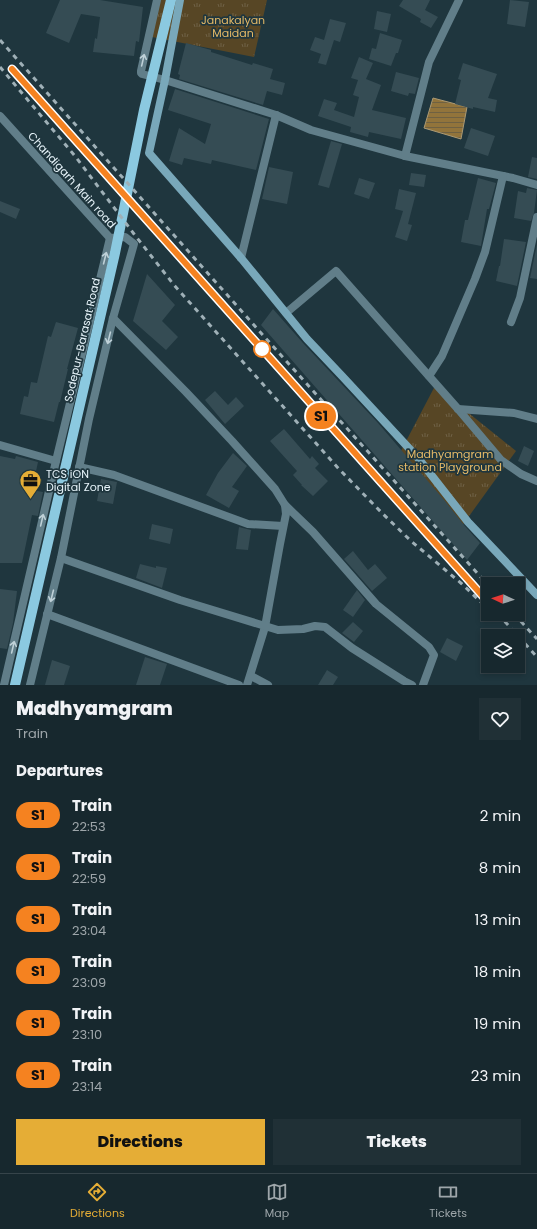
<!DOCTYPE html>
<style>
body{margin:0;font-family:Poppins,sans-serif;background:#203036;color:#f1f3f6;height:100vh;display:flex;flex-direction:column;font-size:15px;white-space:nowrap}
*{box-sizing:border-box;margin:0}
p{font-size:13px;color:#9ea6aa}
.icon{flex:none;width:22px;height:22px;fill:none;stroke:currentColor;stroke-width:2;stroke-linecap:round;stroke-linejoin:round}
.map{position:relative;height:685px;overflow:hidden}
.drawer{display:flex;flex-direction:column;background:#17282e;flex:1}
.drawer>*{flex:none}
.badge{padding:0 8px;border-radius:13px;font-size:14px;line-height:26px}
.needle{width:26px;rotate:274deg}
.fabs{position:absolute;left:481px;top:577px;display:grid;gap:8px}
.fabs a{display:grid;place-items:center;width:44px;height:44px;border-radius:0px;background:#17282e;box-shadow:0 2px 6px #0003,0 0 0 1px #36444a;font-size:20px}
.map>.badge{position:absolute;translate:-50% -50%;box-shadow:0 0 0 2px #fff}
h2{padding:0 16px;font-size:15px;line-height:36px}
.round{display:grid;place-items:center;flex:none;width:42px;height:42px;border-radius:0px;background:#203036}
.headline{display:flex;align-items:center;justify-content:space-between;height:68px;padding:0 16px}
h1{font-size:19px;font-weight:800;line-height:30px}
.action{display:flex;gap:8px;margin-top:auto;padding:8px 16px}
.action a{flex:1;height:46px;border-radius:0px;background:#e5ad36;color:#111;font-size:16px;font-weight:800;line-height:46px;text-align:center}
.action a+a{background:#203036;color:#f1f3f6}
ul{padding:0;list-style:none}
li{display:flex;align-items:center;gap:12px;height:52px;padding:0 16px}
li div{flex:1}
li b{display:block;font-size:15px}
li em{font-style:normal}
li .badge{min-width:44px;font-weight:700;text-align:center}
.menu{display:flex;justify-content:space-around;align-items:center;height:56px;border-top:1px solid #36444a;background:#17282e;font-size:11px;color:#9ea6aa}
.menu a{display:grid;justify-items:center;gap:2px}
.menu .current{color:#e5ad36}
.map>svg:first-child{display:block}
</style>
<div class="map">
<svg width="537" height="685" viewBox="0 0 537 685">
<defs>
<pattern id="park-tufts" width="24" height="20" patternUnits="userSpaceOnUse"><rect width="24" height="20" fill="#574625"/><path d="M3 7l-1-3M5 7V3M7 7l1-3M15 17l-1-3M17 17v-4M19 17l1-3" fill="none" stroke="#6f6146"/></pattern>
<pattern id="water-rules" width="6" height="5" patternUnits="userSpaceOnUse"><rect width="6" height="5" fill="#92743b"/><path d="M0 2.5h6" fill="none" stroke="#6f6142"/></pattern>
</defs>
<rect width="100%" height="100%" fill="#1f363e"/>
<g fill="url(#park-tufts)">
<polygon points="159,0 267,0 254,57 152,37"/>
<polygon points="435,386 516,451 454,537 393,466"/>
</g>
<polygon fill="url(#water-rules)" stroke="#ac9a74" points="433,98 467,107 461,139 424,128"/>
<g fill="#354c54">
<polygon points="60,0 100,0 143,7 139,42 136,41 134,56 93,52 95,38 97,39 100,17 81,14 69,43 46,33"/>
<polygon points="403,0 430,0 425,10 438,17 431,28 420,22 421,19 399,6"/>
<polygon points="510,0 529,2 525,27 507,24"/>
<polygon points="377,11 391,14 387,32 374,29"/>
<polygon points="330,19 346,23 340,42 334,40 326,65 318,63 321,54 310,50 315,37 324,40"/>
<polygon points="380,33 402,40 398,53 396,53 391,66 369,59 372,48 376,49"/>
<polygon points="186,43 211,50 211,52 252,65 253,63 273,69 270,79 285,83 282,95 267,91 263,105 179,79 180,75 178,74"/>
<polygon points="359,57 373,63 366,79 381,85 372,110 406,118 401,139 369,132 368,137 350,132 351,127 318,116 324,99 337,103 334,110 354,117 359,97 353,95 358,80 351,78"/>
<polygon points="463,63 497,74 488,98 497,100 495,112 473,107 473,109 455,104 461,80 458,79"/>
<polygon points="396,72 419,78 415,94 409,93 408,96 391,91"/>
<polygon points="175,89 269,119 256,170 212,160 211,164 184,158 182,165 169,161 179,128 205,144 211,124 168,110"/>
<polygon points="471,128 495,136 488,156 464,148"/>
<polygon points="331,141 342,144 329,188 318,185"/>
<polygon points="532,157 537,158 537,179 528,177"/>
<polygon points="269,167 293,172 287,204 262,199"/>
<polygon points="411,173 426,175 424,187 409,185"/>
<polygon points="359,178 375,183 369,199 354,194"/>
<polygon points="478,178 496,183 489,209 487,209 481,246 461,242 465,220 468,220"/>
<polygon points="527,188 537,190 534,213 531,221 514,218 518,191 526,193"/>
<polygon points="399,189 416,193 408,224 412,225 407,241 395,237 403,211 395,209"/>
<polygon points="0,201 20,209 16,219 0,212"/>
<polygon points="504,239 526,242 517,286 496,281 499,266 500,266"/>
<polygon points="537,244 537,279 530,278"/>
<polygon points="147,274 175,305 162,321 178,337 166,350 133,321"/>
<polygon points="273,309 303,343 378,423 445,501 464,525 480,543 467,560 261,325"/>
<polygon points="56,322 78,328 67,369 68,369 60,402 59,402 54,422 20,414 24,396 28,397 31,382 37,383 48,336 51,337"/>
<polygon points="215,391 228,405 236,397 244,406 225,424 205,400"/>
<polygon points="284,429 310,459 312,456 319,464 315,468 328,481 313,496 301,485 302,485 293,475 297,471 270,441"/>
<polygon points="524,446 534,451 528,466 518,461"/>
<polygon points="233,453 247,466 232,487 239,491 229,508 206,495 218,473"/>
<polygon points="0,456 15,459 16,456 38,462 32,490 43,492 38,516 32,515 22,563 0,563"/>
<polygon points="101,479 117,482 113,504 97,501"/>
<polygon points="152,524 173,529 170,544 149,539"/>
<polygon points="239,527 251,530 248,550 236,549"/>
<polygon points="353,551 368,570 375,564 387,578 372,591 344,559"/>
<polygon points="140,564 156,568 156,566 167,568 162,588 136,578"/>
<polygon points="0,589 17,591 13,623 7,649 0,648"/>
<polygon points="357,590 365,600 353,617 343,610"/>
<polygon points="353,622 363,631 354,642 342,633"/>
<polygon points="447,638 463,646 456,661 440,652"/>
<polygon points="145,657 167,664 160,685 136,685"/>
<polygon points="52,660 70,666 64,685 45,685"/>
<polygon points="327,670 338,677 333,685 318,685"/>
</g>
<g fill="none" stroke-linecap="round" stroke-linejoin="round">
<g stroke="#617e89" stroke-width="8">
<polyline points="157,0 141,71 141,73 142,74 165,80 276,115 311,130 405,156 513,178 537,185"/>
<polyline points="0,116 110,238"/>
<polyline points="405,156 429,62 459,0"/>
<polyline points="241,258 276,115"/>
<polyline points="286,313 336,271 458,409 501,460 521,474 537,481"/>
<polyline points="113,318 186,392 232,441 275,489 285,505 286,514 280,544 265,627 247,685"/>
<polyline points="511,322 520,298 537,217"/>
<polyline points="429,376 442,356 475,279 485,252 503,176"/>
<polyline points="458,409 514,413 537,419"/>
<polyline points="0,445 56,461"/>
<polyline points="79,467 114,475 248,524 283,526"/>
<polyline points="285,505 313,532 376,604 429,647 434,655 423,685"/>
<polyline points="61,558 180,600 278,630 303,629 315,626 325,627 352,648 404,681 412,685"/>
<polyline points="47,614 239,685"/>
<polyline points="251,676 268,685"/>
<polyline points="4,685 56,461 110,238"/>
<polyline points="30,685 61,558 89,419 113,318 134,244 125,237 110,238"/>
</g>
<polyline stroke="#79a8ba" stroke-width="8" points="180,0 165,80 149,153 241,258 307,339 342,376 418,458 468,522 537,595"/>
<polyline stroke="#8bc9e0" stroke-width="10" points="15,685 115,253 144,110 171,0"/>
<g stroke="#9fb0b7" stroke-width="3" stroke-dasharray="5 5" stroke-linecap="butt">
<polyline points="0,40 270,343 488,585"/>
<polyline points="0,67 75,156 134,234 174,285 339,469 382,513 411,541 462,584 488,609"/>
<polyline points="12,69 485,599"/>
<polyline points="498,614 537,657"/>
<polyline points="514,614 537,639"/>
</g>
</g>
<defs><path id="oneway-shaft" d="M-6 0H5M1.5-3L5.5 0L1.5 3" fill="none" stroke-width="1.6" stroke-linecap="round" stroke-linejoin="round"/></defs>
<g stroke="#bfd1d8">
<use href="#oneway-shaft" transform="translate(143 60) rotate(-77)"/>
<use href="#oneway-shaft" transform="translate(105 258) rotate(-76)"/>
<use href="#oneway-shaft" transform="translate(109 338) rotate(104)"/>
<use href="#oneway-shaft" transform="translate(42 520) rotate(-77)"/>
<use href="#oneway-shaft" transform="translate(52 596) rotate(104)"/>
<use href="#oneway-shaft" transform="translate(13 647) rotate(-77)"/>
</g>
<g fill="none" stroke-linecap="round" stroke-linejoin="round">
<defs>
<polyline id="line" points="12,69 488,602"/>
</defs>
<use href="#line" stroke="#fff" stroke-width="9"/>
<use href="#line" stroke="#f58220" stroke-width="6"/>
</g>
<defs>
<symbol id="office-pin" viewBox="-11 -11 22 30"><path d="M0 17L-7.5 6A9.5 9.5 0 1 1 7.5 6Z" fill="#e5ad36" stroke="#1f363e"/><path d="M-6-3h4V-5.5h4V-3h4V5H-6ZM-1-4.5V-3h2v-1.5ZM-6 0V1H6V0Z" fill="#111"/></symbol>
</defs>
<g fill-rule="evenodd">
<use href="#office-pin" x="18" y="468" width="25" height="34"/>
</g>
<circle fill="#fff" stroke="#f58220" stroke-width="2" cx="262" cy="349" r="8"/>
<g text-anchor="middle" stroke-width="3.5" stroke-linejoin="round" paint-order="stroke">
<g font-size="11" fill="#e6ba67" stroke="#1f363e">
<text x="233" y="24">Janakalyan<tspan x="233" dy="13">Maidan</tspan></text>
<text x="450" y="458">Madhyamgram<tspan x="450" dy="13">station Playground</tspan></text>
</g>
<g font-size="11" fill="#e7f4fa" stroke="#1f363e">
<text transform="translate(72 180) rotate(48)" y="4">Chandigarh Main road</text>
<text transform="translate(82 340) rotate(-77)" y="4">Sodepur-Barasat Road</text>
</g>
<g font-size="11" fill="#e7f4fa" stroke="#1f363e" text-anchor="start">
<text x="46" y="478">TCS iON<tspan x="46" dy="13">Digital Zone</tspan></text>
</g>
</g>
</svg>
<div class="fabs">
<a><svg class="needle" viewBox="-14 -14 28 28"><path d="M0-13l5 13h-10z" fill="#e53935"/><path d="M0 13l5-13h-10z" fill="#9ea6aa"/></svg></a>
<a><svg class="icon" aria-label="layers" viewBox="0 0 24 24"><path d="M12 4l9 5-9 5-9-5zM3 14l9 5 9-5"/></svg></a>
</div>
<b class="badge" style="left:321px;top:416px;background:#f58220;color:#111">S1</b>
</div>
<section class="drawer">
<div class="headline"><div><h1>Madhyamgram</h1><p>Train</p></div><a class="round"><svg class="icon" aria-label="heart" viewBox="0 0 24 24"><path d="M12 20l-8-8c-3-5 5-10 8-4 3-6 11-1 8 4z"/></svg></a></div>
<h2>Departures</h2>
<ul>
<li><span class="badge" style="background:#f58220;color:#111">S1</span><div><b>Train</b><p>22:53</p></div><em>2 min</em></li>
<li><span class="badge" style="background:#f58220;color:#111">S1</span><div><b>Train</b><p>22:59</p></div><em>8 min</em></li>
<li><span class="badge" style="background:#f58220;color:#111">S1</span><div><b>Train</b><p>23:04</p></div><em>13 min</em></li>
<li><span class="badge" style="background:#f58220;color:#111">S1</span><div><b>Train</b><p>23:09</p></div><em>18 min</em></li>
<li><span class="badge" style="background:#f58220;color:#111">S1</span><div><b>Train</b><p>23:10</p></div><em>19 min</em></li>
<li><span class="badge" style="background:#f58220;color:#111">S1</span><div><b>Train</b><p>23:14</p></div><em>23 min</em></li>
</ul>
<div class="action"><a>Directions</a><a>Tickets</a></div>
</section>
<nav class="menu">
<a class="current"><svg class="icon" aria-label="directions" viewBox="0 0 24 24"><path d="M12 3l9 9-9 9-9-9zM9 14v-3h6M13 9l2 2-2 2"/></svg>Directions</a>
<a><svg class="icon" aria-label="map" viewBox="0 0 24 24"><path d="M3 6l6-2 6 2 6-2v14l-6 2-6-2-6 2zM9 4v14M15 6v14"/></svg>Map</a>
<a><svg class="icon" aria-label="tickets" viewBox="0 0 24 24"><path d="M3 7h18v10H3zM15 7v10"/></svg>Tickets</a>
</nav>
